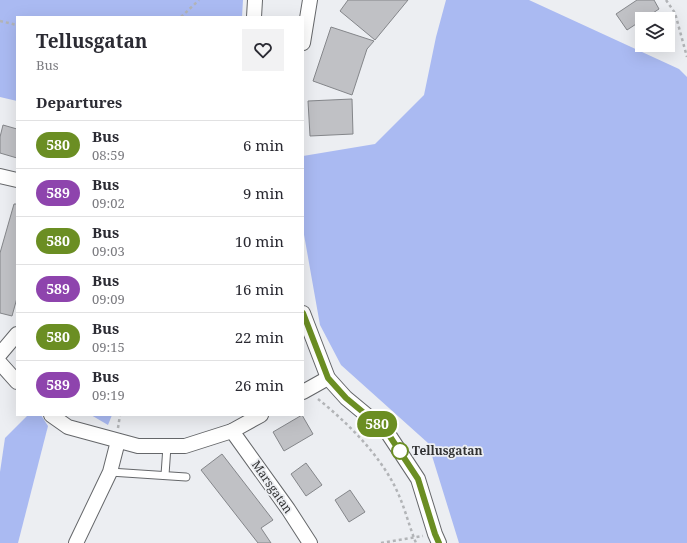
<!DOCTYPE html>
<style>
body{margin:0;font-family:"Noto Serif",serif;background:#f2f2f3;color:#2b2b33;height:100vh;display:flex;flex-direction:column;font-size:15px;white-space:nowrap}
*{box-sizing:border-box;margin:0}
p{font-size:13px;color:#7c7c81}
.icon{flex:none;width:22px;height:22px;fill:none;stroke:currentColor;stroke-width:2;stroke-linecap:round;stroke-linejoin:round}
.map{position:relative;flex:1;overflow:hidden}
.side{position:absolute;left:16px;top:16px;width:288px;height:400px;display:flex;flex-direction:column;background:#fff;border-radius:0px;box-shadow:0 4px 16px #0002}
.side>*{flex:none}
.badge{padding:0 8px;border-radius:13px;font-size:14px;line-height:26px}
.controls{position:absolute;left:635px;top:12px;display:grid;gap:8px}
.controls a{display:grid;place-items:center;width:40px;height:40px;border-radius:0px;background:#fff;box-shadow:0 4px 16px #0002;font-size:20px}
.map>.badge{position:absolute;translate:-50% -50%;box-shadow:0 0 0 2px #fff}
h2{padding:0 20px;font-size:15px;line-height:36px}
.round{display:grid;place-items:center;flex:none;width:42px;height:42px;border-radius:0px;background:#f2f2f3}
.head{display:flex;align-items:center;justify-content:space-between;height:68px;padding:0 20px}
h1{font-size:19px;font-weight:700;line-height:30px}
ul{padding:0;list-style:none}
li{display:flex;align-items:center;gap:12px;height:48px;padding:0 20px;border-top:1px solid #e1e1e2}
li div{flex:1}
li b{display:block;font-size:15px}
li em{font-style:normal}
li .badge{min-width:44px;font-weight:700;text-align:center}
.map>svg:first-child{display:block}
</style>
<div class="map">
<svg width="687" height="543" viewBox="0 0 687 543">
<rect width="100%" height="100%" fill="#eceef2"/>
<g fill="#aabaf2">
<polygon points="0,0 243,0 242,17 17,17 17,101 0,97"/>
<polygon points="446,0 529,0 679,69 687,77 687,543 459,543 428,443 341,365 320,325 303,229 303,156 375,144 424,95 436,37"/>
<polygon points="28,415 41,415 48,426 18,543 0,543 0,472 5,438"/>
<polygon points="91,415 112,415 108,425"/>
</g>
<g fill="#c0c1c5" stroke="#84868a">
<polygon points="348,0 408,0 375,40 340,11"/>
<polygon points="637,0 654,0 659,9 627,30 616,14"/>
<polygon points="331,27 374,41 367,49 352,95 313,81"/>
<polygon points="352,99 353,134 310,136 308,101"/>
<polygon points="3,125 17,129 17,158 0,153 0,137"/>
<polygon points="14,204 17,204 17,298 12,316 0,313 0,253"/>
<polygon points="302,415 313,434 284,451 273,432"/>
<polygon points="222,454 273,520 261,528 271,543 258,543 201,470"/>
<polygon points="306,463 322,485 306,496 291,474"/>
<polygon points="350,490 365,512 349,522 335,500"/>
</g>
<g fill="none" stroke-linecap="round" stroke-linejoin="round">
<defs>
<g id="service">
<polyline points="110,472 186,477"/>
<polyline points="165,475 167,446"/>
</g>
<g id="minor">
<polyline points="254,17 255,0"/>
<polyline points="303,43 310,0"/>
<polyline points="0,176 17,180"/>
<polyline points="303,313 328,378 346,398 387,432 418,479 435,534 439,543"/>
<polyline points="0,354 17,334"/>
<polyline points="0,363 17,382"/>
<polyline points="303,392 328,378"/>
<polyline points="51,415 68,427 138,446 185,446 232,431 261,415"/>
<polyline points="232,431 288,509 310,543"/>
<polyline points="76,543 110,472 118,441"/>
</g>
</defs>
<use href="#service" stroke="#65676a" stroke-width="9"/>
<use href="#minor" stroke="#65676a" stroke-width="16"/>
<g stroke="#b2b4b7" stroke-width="2.5" stroke-dasharray="3 3" stroke-linecap="butt">
<polyline points="666,0 675,13 687,57"/>
<polyline points="181,17 199,0"/>
<polyline points="0,21 17,25"/>
<path d="M318,399c30,24 63,57 79,92 8,17 12,35 19,52"/>
<polyline points="118,428 120,415"/>
<polyline points="381,543 423,536"/>
</g>
<use href="#service" stroke="#fff" stroke-width="7"/>
<use href="#minor" stroke="#fff" stroke-width="14"/>
</g>
<g fill="none" stroke-linecap="round" stroke-linejoin="round">
<defs>
<polyline id="line" points="303,313 328,378 346,398 387,432 418,479 435,534 439,543"/>
</defs>
<use href="#line" stroke="#fff" stroke-width="9"/>
<use href="#line" stroke="#6b8e23" stroke-width="6"/>
</g>
<circle fill="#fff" stroke="#6b8e23" stroke-width="2" cx="400" cy="451" r="8"/>
<g text-anchor="middle" stroke-width="3.5" stroke-linejoin="round" paint-order="stroke">
<g font-size="12" font-weight="bold" fill="#313233" stroke="#eceef2" text-anchor="start">
<text x="412" y="455">Tellusgatan</text>
</g>
<g font-size="12" fill="#313233" stroke="#eceef2">
<text transform="translate(272 487) rotate(55)" y="4">Marsgatan</text>
</g>
</g>
</svg>
<div class="controls">
<a><svg class="icon" aria-label="layers" viewBox="0 0 24 24"><path d="M12 4l9 5-9 5-9-5zM3 14l9 5 9-5"/></svg></a>
</div>
<b class="badge" style="left:377px;top:424px;background:#6b8e23;color:#fff">580</b>
<section class="side">
<div class="head"><div><h1>Tellusgatan</h1><p>Bus</p></div><a class="round"><svg class="icon" aria-label="heart" viewBox="0 0 24 24"><path d="M12 20l-8-8c-3-5 5-10 8-4 3-6 11-1 8 4z"/></svg></a></div>
<h2>Departures</h2>
<ul>
<li><span class="badge" style="background:#6b8e23;color:#fff">580</span><div><b>Bus</b><p>08:59</p></div><em>6 min</em></li>
<li><span class="badge" style="background:#8e44ad;color:#fff">589</span><div><b>Bus</b><p>09:02</p></div><em>9 min</em></li>
<li><span class="badge" style="background:#6b8e23;color:#fff">580</span><div><b>Bus</b><p>09:03</p></div><em>10 min</em></li>
<li><span class="badge" style="background:#8e44ad;color:#fff">589</span><div><b>Bus</b><p>09:09</p></div><em>16 min</em></li>
<li><span class="badge" style="background:#6b8e23;color:#fff">580</span><div><b>Bus</b><p>09:15</p></div><em>22 min</em></li>
<li><span class="badge" style="background:#8e44ad;color:#fff">589</span><div><b>Bus</b><p>09:19</p></div><em>26 min</em></li>
</ul>
</section>
</div>
